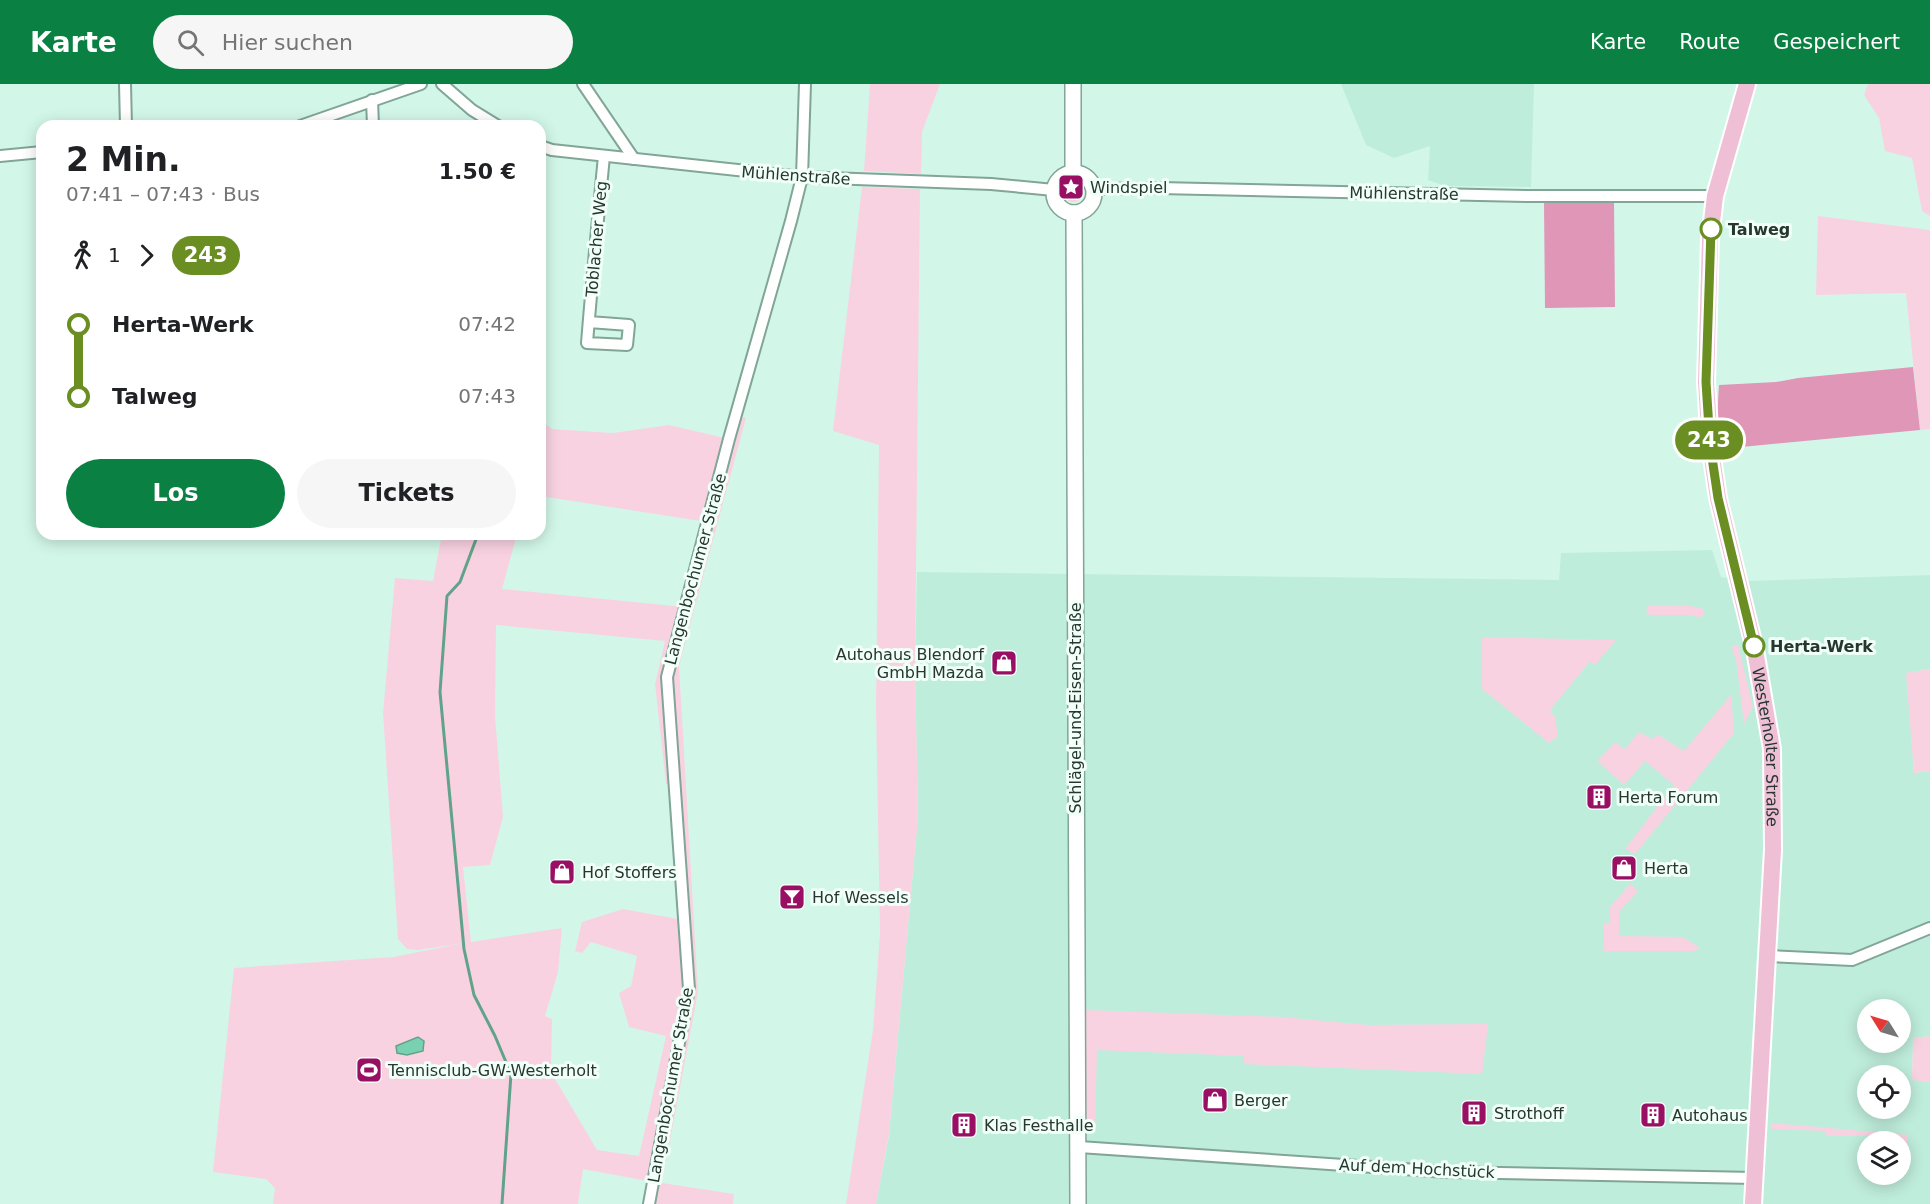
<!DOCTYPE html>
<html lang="de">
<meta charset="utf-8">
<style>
body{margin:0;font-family:"DejaVu Sans",sans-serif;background:#f6f6f6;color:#202124;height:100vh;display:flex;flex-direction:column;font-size:22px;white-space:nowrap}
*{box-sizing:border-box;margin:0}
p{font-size:20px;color:#757577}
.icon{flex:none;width:33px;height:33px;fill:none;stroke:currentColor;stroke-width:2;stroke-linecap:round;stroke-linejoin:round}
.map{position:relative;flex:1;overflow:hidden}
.panel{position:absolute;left:36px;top:36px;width:510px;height:420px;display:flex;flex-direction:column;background:#fff;border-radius:18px;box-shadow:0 3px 15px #0003}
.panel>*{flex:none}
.badge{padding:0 12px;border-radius:20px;font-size:21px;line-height:39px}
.needle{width:39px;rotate:307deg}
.tools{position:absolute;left:1857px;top:915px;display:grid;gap:12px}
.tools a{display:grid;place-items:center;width:54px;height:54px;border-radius:50%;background:#fff;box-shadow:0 3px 15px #0003;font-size:30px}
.map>.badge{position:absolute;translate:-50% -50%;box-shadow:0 0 0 3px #fff}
.legs{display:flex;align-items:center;gap:9px;height:66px;padding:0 30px;font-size:20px}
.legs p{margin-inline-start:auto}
.head{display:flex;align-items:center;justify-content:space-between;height:102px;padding:0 30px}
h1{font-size:33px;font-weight:700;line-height:45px}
.action{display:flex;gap:12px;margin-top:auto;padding:12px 30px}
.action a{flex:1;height:69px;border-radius:36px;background:#0b8043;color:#fff;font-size:24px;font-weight:700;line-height:69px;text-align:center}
.action a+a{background:#f6f6f6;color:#202124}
ul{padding:0 30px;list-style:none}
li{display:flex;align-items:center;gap:21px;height:72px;font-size:22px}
li i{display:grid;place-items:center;width:9px;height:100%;margin:0 8px;background:currentColor}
li i::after{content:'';width:15px;height:15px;margin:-8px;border:4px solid;border-radius:50%;background:#fff}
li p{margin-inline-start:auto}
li:first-child i{background:linear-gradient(#0000 50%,currentColor 0)}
li:last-child i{background:linear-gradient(currentColor 50%,#0000 0)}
header{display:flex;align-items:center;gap:36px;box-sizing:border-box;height:84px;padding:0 30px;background:#0b8043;color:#fff}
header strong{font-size:28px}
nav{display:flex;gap:33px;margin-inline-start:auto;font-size:21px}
.search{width:420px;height:54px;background:#f6f6f6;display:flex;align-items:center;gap:15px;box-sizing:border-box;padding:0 21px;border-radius:33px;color:#757577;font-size:22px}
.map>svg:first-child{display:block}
</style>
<header>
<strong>Karte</strong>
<div class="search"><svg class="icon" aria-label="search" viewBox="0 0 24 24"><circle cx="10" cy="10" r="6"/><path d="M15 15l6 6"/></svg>Hier suchen</div>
<nav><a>Karte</a><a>Route</a><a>Gespeichert</a></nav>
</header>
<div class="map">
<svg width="1930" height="1120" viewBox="0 0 1930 1120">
<rect width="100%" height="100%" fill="#d2f7e8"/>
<g fill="#bfeddb" fill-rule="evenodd">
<polygon points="1341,0 1534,0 1531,103 1445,102 1428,96 1430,62 1394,74 1366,61"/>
<path d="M1712,466l9,27 28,4 181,-6v94l-23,4 7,100 16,-2v265l-17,2 -1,41 18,3v122h-1054l13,-68 29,-319 -3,-150 2,-95 642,8 2,-27zM1868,926h32v32h-32zM1868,992h32v32h-32zM1868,1058h32v32h-32z"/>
</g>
<g fill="#f9d2e2" fill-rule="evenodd">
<polygon points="870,0 940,0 922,48 921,90 864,87"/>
<polygon points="1868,0 1930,0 1930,132 1922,127 1912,74 1885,67 1879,34 1864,11"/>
<circle cx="1073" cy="108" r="10"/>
<polygon points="862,103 920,105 915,583 918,733 889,1050 876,1120 846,1120 873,946 880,849 876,623 879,361 833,347"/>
<polygon points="1818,132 1930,146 1930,345 1920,346 1906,209 1816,211"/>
<path d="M736,332l10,2 -67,248 19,326 -36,191 72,11 -1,10h-84l4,-22 -70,-13 -5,35h-305l2,-16 -9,-9 -53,-7 21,-204 159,-11 66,-13 -41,6 -11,-1 -9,-10 -15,-226 12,-135 38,3 9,-47h75l-15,55 182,18 23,-85 -167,-26v-76l12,9 61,4 56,-8 60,14zM496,541l169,16 -10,43 11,100h10l8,136 -61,-11 -41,13 -7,29 7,2 9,-11 46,14 -6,30 -12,7 10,34 37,9 -27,120 -42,-6 -46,-78 1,-53 -7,-3 13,-44 4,-44 -91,14 -8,-75 27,-2 13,-48 -8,-102z"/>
<polygon points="1649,521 1691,522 1703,525 1705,529 1701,534 1691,531 1649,531 1646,526"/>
<polygon points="1482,553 1616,556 1595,581 1590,577 1550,626 1555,633 1558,652 1549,659 1482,605"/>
<polygon points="1738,561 1753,623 1744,640 1736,575 1731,563"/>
<polygon points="1930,585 1930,687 1914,689 1906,589"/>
<polygon points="1731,611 1734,649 1635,770 1625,765 1674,701 1645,677 1624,701 1597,677 1615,658 1625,665 1639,648 1653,655 1657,650 1684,667"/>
<polygon points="1630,800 1638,807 1619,828 1619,852 1683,853 1700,864 1694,867 1604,867 1604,839 1610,839 1610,823"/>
<polygon points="1086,926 1282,933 1368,941 1488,940 1482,990 1244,980 1244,972 1097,966 1095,1044 1089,1042 1085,1035"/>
<polygon points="1930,952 1930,998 1912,996 1913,954"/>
<polygon points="1771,1039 1908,1051 1907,1061 1901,1061 1900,1058 1883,1057 1883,1052 1826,1052 1826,1047 1771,1045"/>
</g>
<g fill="#df96b7">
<polygon points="1544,117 1614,117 1615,223 1545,224"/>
<polygon points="1913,283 1920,346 1721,365 1717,335 1719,301 1776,298 1798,294"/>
</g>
<polygon fill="#7ad1b1" stroke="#61a28a" stroke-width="1.5" points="418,953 424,957 423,967 407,971 397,969 396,962"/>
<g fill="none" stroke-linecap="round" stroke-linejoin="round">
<polyline stroke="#61a28a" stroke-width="3" points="478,450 460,498 447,512 440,608 464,865 474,911 495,952 511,990 502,1120"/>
<defs>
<g id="street">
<polyline points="125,0 126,42"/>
<polyline points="442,0 472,26 498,42"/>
<polyline points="583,0 634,75"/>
<polyline points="372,16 373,42"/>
<polyline points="300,42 421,0"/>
<polyline points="540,62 552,66 802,93 991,100 1054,106"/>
<polyline points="0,72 42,68"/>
<polyline points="1093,105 1159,104 1529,112 1715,112"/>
<path d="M589,238l40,3 -2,20 -40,-2c5,-62 11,-125 17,-187"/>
<polyline points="1768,872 1852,876 1930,844"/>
<polyline points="1079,1063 1447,1088 1755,1094"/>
<polyline points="649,1120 689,905 667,593 729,355 791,137 802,93 805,0"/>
</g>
<g id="secondary">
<polyline points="1073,89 1073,0"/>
<circle cx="1074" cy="109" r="20"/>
<polyline points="1074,129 1078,1120"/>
</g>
<g id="primary">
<path id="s1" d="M1747,0l-32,112 -5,43 -4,143 4,62 8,54 37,152 17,99 1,101 -20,354"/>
</g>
</defs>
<use href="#street" stroke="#81a597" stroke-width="14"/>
<use href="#secondary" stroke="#81a597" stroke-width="18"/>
<use href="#primary" stroke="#fff" stroke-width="20"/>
<use href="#street" stroke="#fff" stroke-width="10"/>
<use href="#secondary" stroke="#fff" stroke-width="15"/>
<use href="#primary" stroke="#efbfd6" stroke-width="16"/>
</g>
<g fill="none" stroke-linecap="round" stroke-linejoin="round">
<defs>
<polyline id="line-1" points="1711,145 1706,298 1710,360 1718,414 1754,562"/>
</defs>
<use href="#line-1" stroke="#fff" stroke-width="14"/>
<use href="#line-1" stroke="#6b8e23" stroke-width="9"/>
</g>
<defs>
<symbol id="sight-square" viewBox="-11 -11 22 22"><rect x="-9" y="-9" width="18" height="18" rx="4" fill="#990f63" stroke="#f0fff8"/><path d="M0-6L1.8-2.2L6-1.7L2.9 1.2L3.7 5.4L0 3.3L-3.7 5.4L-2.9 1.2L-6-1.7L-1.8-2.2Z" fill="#fff"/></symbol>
<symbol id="shop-square" viewBox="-11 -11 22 22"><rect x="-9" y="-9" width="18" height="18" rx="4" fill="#990f63" stroke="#f0fff8"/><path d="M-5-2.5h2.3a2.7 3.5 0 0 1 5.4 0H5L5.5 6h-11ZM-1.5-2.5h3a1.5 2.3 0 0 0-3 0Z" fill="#fff"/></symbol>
<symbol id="building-square" viewBox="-11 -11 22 22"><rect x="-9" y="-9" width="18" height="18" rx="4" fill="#990f63" stroke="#f0fff8"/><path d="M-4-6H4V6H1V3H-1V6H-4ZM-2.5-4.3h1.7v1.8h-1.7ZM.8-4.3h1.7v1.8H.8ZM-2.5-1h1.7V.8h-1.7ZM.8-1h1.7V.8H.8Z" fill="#fff"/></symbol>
<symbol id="bar-square" viewBox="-11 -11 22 22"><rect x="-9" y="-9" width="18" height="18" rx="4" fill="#990f63" stroke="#f0fff8"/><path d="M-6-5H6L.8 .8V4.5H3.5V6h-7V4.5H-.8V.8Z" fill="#fff"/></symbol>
<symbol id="stadium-square" viewBox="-11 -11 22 22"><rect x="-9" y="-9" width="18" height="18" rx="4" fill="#990f63" stroke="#f0fff8"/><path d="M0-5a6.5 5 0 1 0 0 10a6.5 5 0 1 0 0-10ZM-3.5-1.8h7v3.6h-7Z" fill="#fff"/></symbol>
</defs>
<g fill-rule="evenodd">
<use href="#sight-square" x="1056" y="88" width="30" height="30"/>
<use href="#shop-square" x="989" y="564" width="30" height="30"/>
<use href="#building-square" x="1584" y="698" width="30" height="30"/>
<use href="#shop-square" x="1609" y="769" width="30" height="30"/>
<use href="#shop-square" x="547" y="773" width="30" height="30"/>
<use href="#bar-square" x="777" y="798" width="30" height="30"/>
<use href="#stadium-square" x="354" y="971" width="30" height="30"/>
<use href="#shop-square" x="1200" y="1001" width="30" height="30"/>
<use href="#building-square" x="1459" y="1014" width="30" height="30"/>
<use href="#building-square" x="1638" y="1016" width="30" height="30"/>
<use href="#building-square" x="949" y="1026" width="30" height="30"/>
</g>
<g fill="#fff" stroke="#6b8e23" stroke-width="3">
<circle cx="1711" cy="145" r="10"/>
<circle cx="1754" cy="562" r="10"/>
</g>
<g text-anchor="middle" stroke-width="6" stroke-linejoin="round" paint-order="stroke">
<g font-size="16" fill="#273630" stroke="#f0fff8">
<text transform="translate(796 91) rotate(4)" y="6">Mühlenstraße</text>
<text transform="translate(1404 109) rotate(1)" y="6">Mühlenstraße</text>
<text transform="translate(596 155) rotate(-85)" y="6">Toblacher Weg</text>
<text transform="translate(695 485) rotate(-75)" y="6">Langenbochumer Straße</text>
<text transform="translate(1075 624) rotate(-90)" y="6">Schlägel-und-Eisen-Straße</text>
<text dy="6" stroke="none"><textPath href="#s1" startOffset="674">Westerholter Straße</textPath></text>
<text transform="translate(670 1001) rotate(-80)" y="6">Langenbochumer Straße</text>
<text transform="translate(1417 1084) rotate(3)" y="6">Auf dem Hochstück</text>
</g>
<g font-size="16" fill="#273630" stroke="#f0fff8" text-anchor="start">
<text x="1090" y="109">Windspiel</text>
<text x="984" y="576" text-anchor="end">Autohaus Blendorf<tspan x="984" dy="18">GmbH Mazda</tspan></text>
<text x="1618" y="719">Herta Forum</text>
<text x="1644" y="790">Herta</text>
<text x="582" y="794">Hof Stoffers</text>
<text x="812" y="819">Hof Wessels</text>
<text x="388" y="992">Tennisclub-GW-Westerholt</text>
<text x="1234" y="1022">Berger</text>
<text x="1494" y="1035">Strothoff</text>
<text x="1672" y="1037">Autohaus</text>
<text x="984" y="1047">Klas Festhalle</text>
</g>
<g font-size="16" font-weight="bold" fill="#273630" stroke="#f0fff8" text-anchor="start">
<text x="1728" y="151">Talweg</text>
<text x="1770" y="568">Herta-Werk</text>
</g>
</g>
</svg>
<div class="tools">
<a><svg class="needle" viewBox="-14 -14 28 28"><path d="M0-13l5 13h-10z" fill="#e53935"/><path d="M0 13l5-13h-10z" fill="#757577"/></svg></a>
<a><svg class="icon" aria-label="locate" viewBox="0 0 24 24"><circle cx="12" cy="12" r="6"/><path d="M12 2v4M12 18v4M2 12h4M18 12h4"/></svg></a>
<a><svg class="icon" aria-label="layers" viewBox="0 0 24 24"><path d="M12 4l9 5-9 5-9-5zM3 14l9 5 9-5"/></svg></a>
</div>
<b class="badge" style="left:1709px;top:356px;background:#6b8e23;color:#fff">243</b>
<section class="panel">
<div class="head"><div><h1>2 Min.</h1><p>07:41 – 07:43 · Bus</p></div><b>1.50 €</b></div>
<div class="legs"><svg class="icon" aria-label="walk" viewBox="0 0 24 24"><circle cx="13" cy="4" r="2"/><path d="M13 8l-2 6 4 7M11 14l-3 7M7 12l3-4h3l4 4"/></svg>1<svg class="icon" aria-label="forward" viewBox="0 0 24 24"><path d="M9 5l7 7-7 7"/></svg><b class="badge" style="background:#6b8e23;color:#fff">243</b></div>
<ul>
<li><i style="color:#6b8e23"></i><b>Herta-Werk</b><p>07:42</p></li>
<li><i style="color:#6b8e23"></i><b>Talweg</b><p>07:43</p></li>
</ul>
<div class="action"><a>Los</a><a>Tickets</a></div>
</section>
</div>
